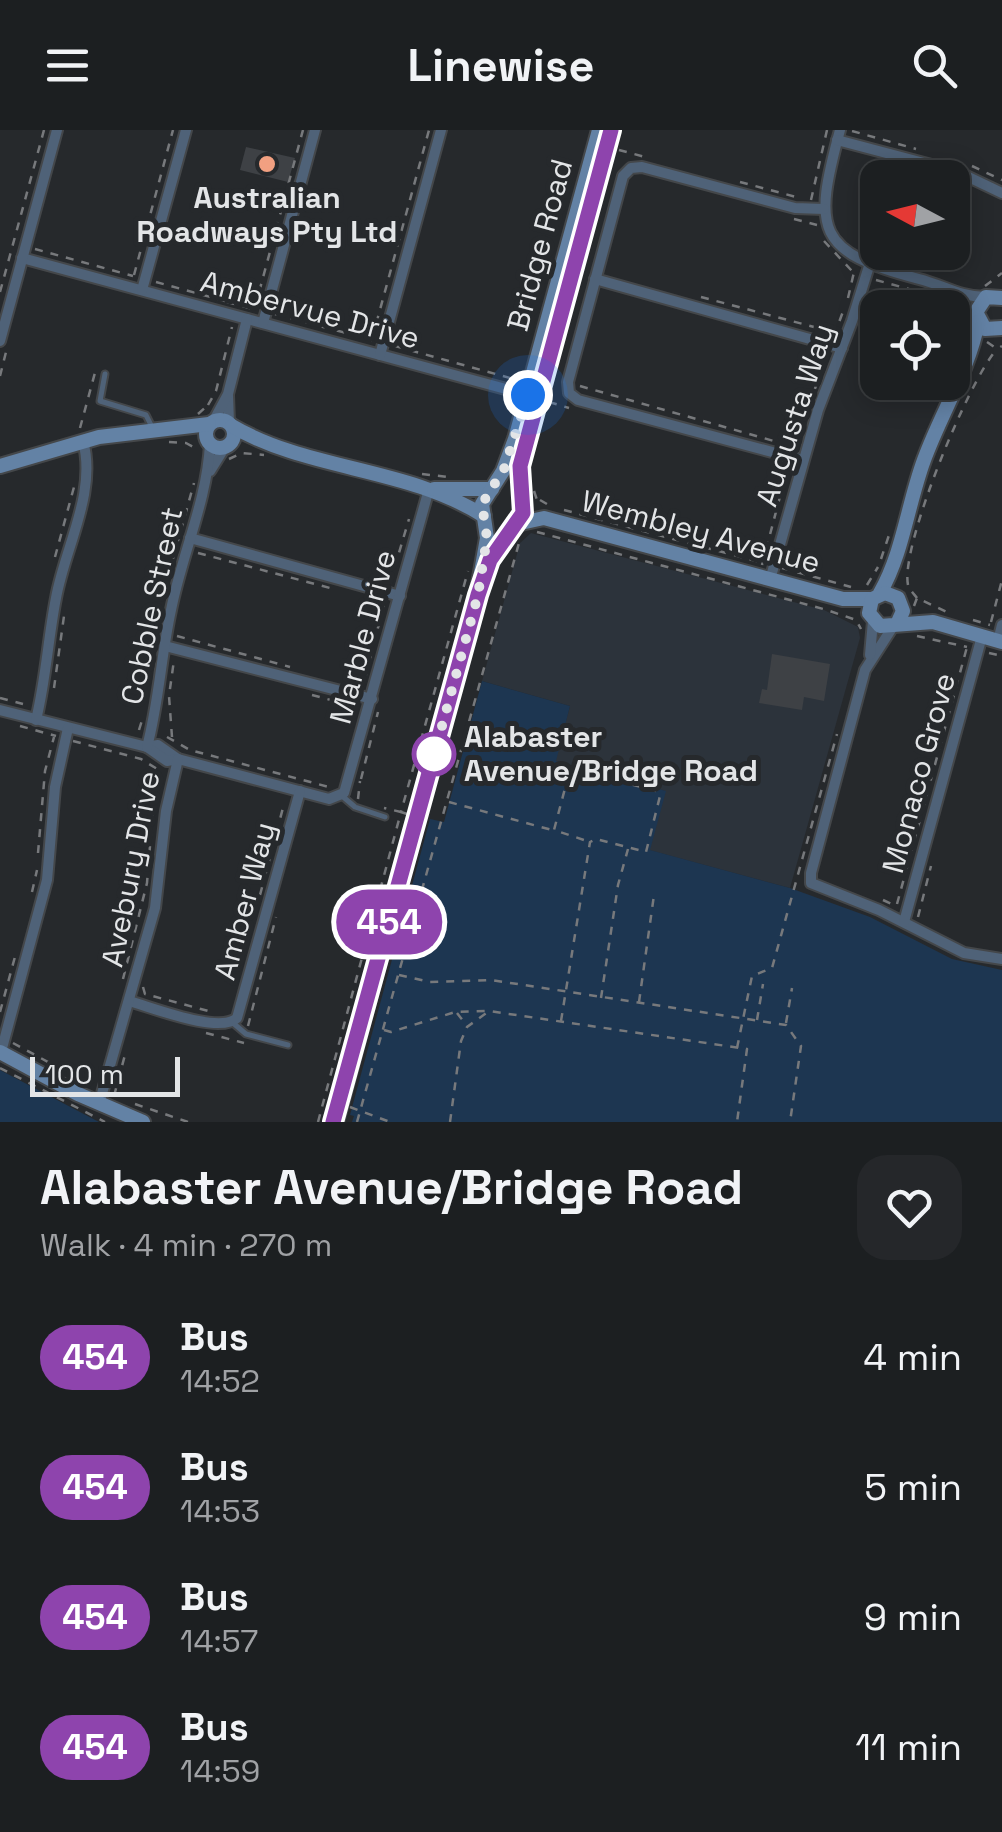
<!DOCTYPE html>
<meta charset="utf-8">
<style>
body{margin:0;font-family:"Space Grotesk",sans-serif;background:#25272a;color:#f1f3f6;height:100vh;display:flex;flex-direction:column;font-size:38px;white-space:nowrap}
*{box-sizing:border-box;margin:0}
p{font-size:32px;color:#a0a2a5}
.icon{flex:none;width:55px;height:55px;fill:none;stroke:currentColor;stroke-width:2;stroke-linecap:round;stroke-linejoin:round}
.map{position:relative;height:992px;overflow:hidden}
.details{display:flex;flex-direction:column;background:#1c1f21;flex:1}
.details>*{flex:none}
.badge{padding:0 20px;border-radius:32px;font-size:35px;line-height:65px}
.needle{width:65px;rotate:277deg}
.fabs{position:absolute;left:860px;top:30px;display:grid;gap:20px}
.fabs a{display:grid;place-items:center;width:110px;height:110px;border-radius:20px;background:#1c1f21;box-shadow:0 5px 25px #0003,0 0 0 2px #3a3d3f;font-size:50px}
.scale{position:absolute;left:30px;bottom:25px;width:150px;box-sizing:border-box;padding-left:10px;border:5px solid #e3e5e7;border-top:0;font-size:28px;line-height:35px;white-space:nowrap;color:#e3e5e7;-webkit-text-stroke:8px #26292c;paint-order:stroke}
.you{position:absolute;width:50px;height:50px;margin:-25px;border:8px solid #fff;border-radius:50%;background:#1a73e8;box-shadow:0 0 0 15px #1a73e833}
.map>.badge{position:absolute;translate:-50% -50%;box-shadow:0 0 0 5px #fff}
.round{display:grid;place-items:center;flex:none;width:105px;height:105px;border-radius:30px;background:#25272a}
.head{display:flex;align-items:center;justify-content:space-between;height:170px;padding:0 40px}
h1{font-size:48px;font-weight:700;line-height:75px}
ul{padding:0;list-style:none}
li{display:flex;align-items:center;gap:30px;height:130px;padding:0 40px}
li div{flex:1}
li b{display:block;font-size:38px}
li em{font-style:normal}
li .badge{min-width:110px;font-weight:700;text-align:center}
header{display:flex;justify-content:space-between;align-items:center;height:130px;padding:0 40px;background:#1c1f21;font-size:45px;font-weight:700}
.map>svg:first-child{display:block}
</style>
<header><svg class="icon" aria-label="menu" viewBox="0 0 24 24"><path d="M4 6h16M4 12h16M4 18h16"/></svg>Linewise<svg class="icon" aria-label="search" viewBox="0 0 24 24"><circle cx="10" cy="10" r="6"/><path d="M15 15l6 6"/></svg></header>
<div class="map">
<svg width="1002" height="992" viewBox="0 0 1002 992">
<rect width="100%" height="100%" fill="#26292c"/>
<polygon fill="#2c333b" points="531,403 824,480 858,497 860,508 790,758 649,720 665,661 555,631 570,576 482,551 520,413"/>
<g fill="#1d3651">
<polygon points="482,551 570,576 556,631 666,661 650,720 790,758 870,787 952,829 1002,840 1002,992 352,992 354,986 350,985 430,689 444,692"/>
<polygon points="0,940 99,992 0,992"/>
</g>
<g fill="#3e4145">
<polygon points="246,17 295,28 288,52 240,40"/>
<polygon points="772,524 830,534 824,571 804,567 802,580 759,573 762,559 767,560"/>
</g>
<g fill="none" stroke-linecap="round" stroke-linejoin="round">
<defs>
<g id="lane">
<polyline points="105,244 100,271 146,285 152,297"/>
<polyline points="341,665 355,677 385,687"/>
<polyline points="233,893 246,904 288,915"/>
</g>
<g id="street">
<path d="M840,0c-27,100 -25,122 79,149 24,6 41,18 67,18"/>
<polyline points="837,10 958,42 1002,63"/>
<polyline points="22,128 528,265"/>
<polyline points="595,149 842,218"/>
<polyline points="142,160 186,0"/>
<polyline points="263,193 315,0"/>
<polyline points="0,211 57,0"/>
<polyline points="380,225 441,0"/>
<polyline points="228,265 229,293"/>
<polyline points="214,290 228,264 247,189"/>
<polyline points="802,330 578,270 569,263 568,252 623,46 631,38 642,37 795,78 824,79"/>
<polyline points="210,341 225,317"/>
<polyline points="190,408 400,466"/>
<polyline points="770,450 818,280 852,191 869,136"/>
<polyline points="894,495 865,540 811,743 811,753 879,780 964,823 1002,829"/>
<polyline points="998,511 1002,495"/>
<polyline points="165,516 372,569"/>
<polyline points="870,525 873,491"/>
<polyline points="0,580 147,617 158,615 178,629"/>
<path d="M36,590c10,-41 12,-81 20,-122 9,-51 41,-105 27,-157"/>
<polyline points="147,617 167,631 178,629 329,669 344,663 429,359"/>
<path d="M147,617c12,-45 14,-91 24,-137 11,-56 36,-109 39,-166"/>
<polyline points="904,792 982,506"/>
<path d="M129,871c25,7 90,33 108,17l63,-227"/>
<polyline points="1,922 47,750 55,657 68,598"/>
<polyline points="99,974 155,778 166,681 178,629"/>
</g>
<g id="secondary">
<polyline points="1002,168 986,167 976,182 985,199 1002,198"/>
<circle cx="220" cy="304" r="14"/>
<path d="M232,296c77,45 175,41 252,90"/>
<polyline points="0,336 99,307 209,294"/>
<polyline points="434,359 492,359"/>
<polyline points="516,394 544,388 843,469 872,469"/>
<polyline points="488,436 523,383 520,335 611,0"/>
<path d="M880,463c23,-40 28,-90 44,-133 17,-47 45,-90 54,-138"/>
<polyline points="898,492 903,481 898,468 885,463 872,469 869,483 880,496 933,492 1002,512"/>
<polyline points="0,922 78,964 143,992"/>
<polyline points="336,992 477,465 487,408 482,374 503,341 515,309 599,0"/>
</g>
</defs>
<use href="#lane" stroke="#44474a" stroke-width="9"/>
<use href="#street" stroke="#44474a" stroke-width="14"/>
<use href="#secondary" stroke="#44474a" stroke-width="18"/>
<g stroke="#77797c" stroke-width="2.5" stroke-dasharray="8 8" stroke-linecap="butt">
<polyline points="852,1 916,19"/>
<polyline points="619,20 645,27"/>
<polyline points="972,36 1002,50"/>
<polyline points="740,52 800,68"/>
<polyline points="811,70 827,0"/>
<polyline points="794,89 817,95"/>
<polyline points="824,111 852,141"/>
<polyline points="35,119 133,146"/>
<polyline points="134,145 173,0"/>
<polyline points="876,150 927,164 952,178"/>
<polyline points="156,152 225,171"/>
<polyline points="985,156 1002,143"/>
<polyline points="0,162 44,0"/>
<polyline points="701,167 833,202"/>
<polyline points="848,168 854,142 858,144"/>
<polyline points="227,172 257,180"/>
<polyline points="255,177 303,0"/>
<polyline points="954,179 962,187"/>
<polyline points="275,184 372,210"/>
<polyline points="834,206 845,176"/>
<polyline points="372,209 429,0"/>
<polyline points="987,212 997,219 1002,216"/>
<polyline points="395,216 517,250"/>
<polyline points="0,246 7,218"/>
<polyline points="580,256 788,315"/>
<polyline points="549,272 569,278"/>
<polyline points="208,275 216,261 232,197"/>
<polyline points="198,284 208,275"/>
<polyline points="80,298 96,239"/>
<polyline points="169,312 186,313 199,320"/>
<polyline points="793,319 828,223"/>
<polyline points="229,329 242,323 264,325"/>
<polyline points="422,344 448,347"/>
<polyline points="534,361 539,376"/>
<polyline points="540,370 552,377"/>
<polyline points="564,380 760,432"/>
<polyline points="537,402 827,480 856,490 861,499"/>
<polyline points="198,423 330,458"/>
<polyline points="55,427 74,357"/>
<polyline points="881,429 891,399"/>
<polyline points="172,432 194,353"/>
<polyline points="762,435 788,336"/>
<polyline points="782,438 851,457"/>
<polyline points="376,448 386,451 391,447"/>
<polyline points="390,453 409,389"/>
<polyline points="867,455 878,437"/>
<path d="M917,468c-3,-4 -8,-9 -9,-13 -8,-39 61,-205 89,-236"/>
<polyline points="914,476 917,468 951,484"/>
<polyline points="973,490 990,495"/>
<polyline points="991,492 1002,450"/>
<polyline points="177,506 290,537"/>
<polyline points="917,506 967,517"/>
<polyline points="154,515 161,473"/>
<polyline points="989,523 1002,526"/>
<polyline points="366,545 385,470"/>
<polyline points="54,558 64,486"/>
<polyline points="312,565 357,577"/>
<polyline points="0,568 23,574"/>
<polyline points="20,596 56,606"/>
<polyline points="139,600 143,587"/>
<polyline points="167,607 190,620 329,657"/>
<polyline points="172,607 169,566 174,530"/>
<polyline points="73,611 141,629 162,642"/>
<polyline points="361,649 378,582"/>
<polyline points="358,669 360,651"/>
<polyline points="449,672 552,700"/>
<polyline points="407,684 401,682 468,441"/>
<polyline points="38,723 45,641 54,607"/>
<polyline points="32,762 37,740"/>
<polyline points="260,765 284,674"/>
<polyline points="883,770 896,776"/>
<polyline points="897,774 967,517"/>
<polyline points="918,787 931,736"/>
<polyline points="399,845 430,852 491,850 786,895 801,916 790,992"/>
<polyline points="123,849 147,753 156,641"/>
<polyline points="143,857 145,864 212,882"/>
<polyline points="601,868 618,755 628,719"/>
<polyline points="639,872 654,765"/>
<polyline points="0,882 16,823"/>
<polyline points="457,883 467,896"/>
<polyline points="757,890 763,854"/>
<polyline points="561,891 590,712 596,709 646,722 660,666 656,661 577,640 576,648 568,647 554,700 590,712"/>
<polyline points="786,893 792,858"/>
<polyline points="248,896 276,787"/>
<polyline points="384,900 391,902 455,882 488,881"/>
<polyline points="206,903 244,913"/>
<polyline points="13,913 94,957"/>
<polyline points="737,918 752,846 772,838 837,604"/>
<polyline points="0,938 105,992"/>
<polyline points="114,966 126,921"/>
<polyline points="135,974 188,992"/>
<polyline points="350,977 390,992"/>
<polyline points="318,992 401,682 384,678"/>
<polyline points="357,992 519,413"/>
<polyline points="450,992 461,911 467,897 489,881 747,919 737,992"/>
</g>
<use href="#lane" stroke="#4f6278" stroke-width="5"/>
<use href="#street" stroke="#4f6278" stroke-width="10"/>
<use href="#secondary" stroke="#6382a5" stroke-width="14"/>
</g>
<g fill="none" stroke-linecap="round" stroke-linejoin="round">
<defs>
<polyline id="line" points="333,992 478,465 490,430 523,383 520,336 611,0"/>
</defs>
<use href="#line" stroke="#fff" stroke-width="22"/>
<use href="#line" stroke="#8e44ad" stroke-width="15"/>
<polyline stroke="#e3e5e7" stroke-width="10" stroke-dasharray="0 18" points="434,624 431,636 478,465 487,408 482,374 504,339 528,265"/>
</g>
<circle fill="#f2a081" stroke="#26292c" stroke-width="4" cx="267" cy="34" r="10"/>
<circle fill="#fff" stroke="#8e44ad" stroke-width="5" cx="434" cy="624" r="20"/>
<g text-anchor="middle" stroke-width="10" stroke-linejoin="round" paint-order="stroke">
<g font-size="30" font-weight="bold" fill="#e3e5e7" stroke="#26292c">
<text x="267" y="78">Australian<tspan x="267" dy="34">Roadways Pty Ltd</tspan></text>
</g>
<g font-size="30" fill="#e3e5e7" stroke="#26292c">
<text transform="translate(540 115) rotate(-75)" y="10">Bridge Road</text>
<text transform="translate(310 180) rotate(15)" y="10">Ambervue Drive</text>
<text transform="translate(795 285) rotate(-72)" y="10">Augusta Way</text>
<text transform="translate(701 402) rotate(15)" y="10">Wembley Avenue</text>
<text transform="translate(152 476) rotate(-78)" y="10">Cobble Street</text>
<text transform="translate(363 507) rotate(-75)" y="10">Marble Drive</text>
<text transform="translate(919 643) rotate(-75)" y="10">Monaco Grove</text>
<text transform="translate(131 739) rotate(-79)" y="10">Avebury Drive</text>
<text transform="translate(245 771) rotate(-75)" y="10">Amber Way</text>
</g>
<g font-size="30" font-weight="bold" fill="#e3e5e7" stroke="#26292c" text-anchor="start">
<text x="464" y="617">Alabaster<tspan x="464" dy="34">Avenue/Bridge Road</tspan></text>
</g>
</g>
</svg>
<div class="fabs">
<a><svg class="needle" viewBox="-14 -14 28 28"><path d="M0-13l5 13h-10z" fill="#e53935"/><path d="M0 13l5-13h-10z" fill="#a0a2a5"/></svg></a>
<a><svg class="icon" aria-label="locate" viewBox="0 0 24 24"><circle cx="12" cy="12" r="6"/><path d="M12 2v4M12 18v4M2 12h4M18 12h4"/></svg></a>
</div>
<div class="scale">100 m</div>
<div class="you" style="left:528px;top:265px"></div>
<b class="badge" style="left:389px;top:792px;background:#8e44ad;color:#fff">454</b>
</div>
<section class="details">
<div class="head"><div><h1>Alabaster Avenue/Bridge Road</h1><p>Walk · 4 min · 270 m</p></div><a class="round"><svg class="icon" aria-label="heart" viewBox="0 0 24 24"><path d="M12 20l-8-8c-3-5 5-10 8-4 3-6 11-1 8 4z"/></svg></a></div>
<ul>
<li><span class="badge" style="background:#8e44ad;color:#fff">454</span><div><b>Bus</b><p>14:52</p></div><em>4 min</em></li>
<li><span class="badge" style="background:#8e44ad;color:#fff">454</span><div><b>Bus</b><p>14:53</p></div><em>5 min</em></li>
<li><span class="badge" style="background:#8e44ad;color:#fff">454</span><div><b>Bus</b><p>14:57</p></div><em>9 min</em></li>
<li><span class="badge" style="background:#8e44ad;color:#fff">454</span><div><b>Bus</b><p>14:59</p></div><em>11 min</em></li>
</ul>
</section>
